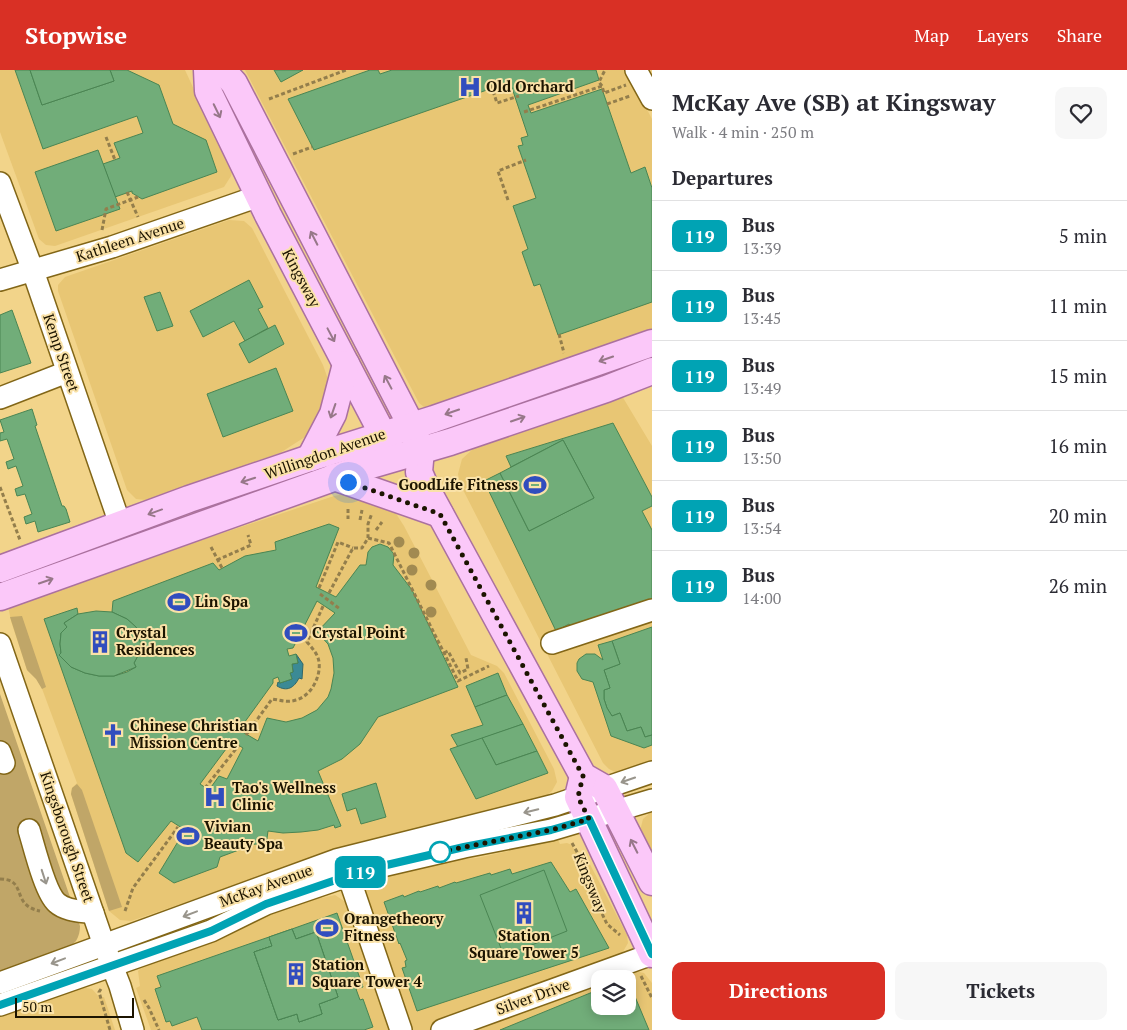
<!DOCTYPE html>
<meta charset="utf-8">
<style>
body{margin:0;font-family:"PT Serif",serif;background:#f7f7f7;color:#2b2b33;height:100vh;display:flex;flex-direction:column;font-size:19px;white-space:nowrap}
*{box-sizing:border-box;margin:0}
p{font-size:16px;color:#7c7c81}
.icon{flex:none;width:28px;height:28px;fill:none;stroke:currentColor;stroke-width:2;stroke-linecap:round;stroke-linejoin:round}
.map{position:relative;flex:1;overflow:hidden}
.panel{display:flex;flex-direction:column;background:#fff;width:475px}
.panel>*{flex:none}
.badge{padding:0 10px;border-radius:8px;font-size:18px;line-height:32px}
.controls{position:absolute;left:591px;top:900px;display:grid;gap:10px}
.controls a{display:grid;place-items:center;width:45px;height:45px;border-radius:10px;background:#fff;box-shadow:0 2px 12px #0003;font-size:25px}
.scale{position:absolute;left:15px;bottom:12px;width:119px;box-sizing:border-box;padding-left:5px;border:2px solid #1c1400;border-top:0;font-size:14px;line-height:18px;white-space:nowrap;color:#1c1400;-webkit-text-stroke:4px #fae2a8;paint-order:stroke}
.you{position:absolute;width:25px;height:25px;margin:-12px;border:4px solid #fff;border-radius:50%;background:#1a73e8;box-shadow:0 0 0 8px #1a73e833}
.map>.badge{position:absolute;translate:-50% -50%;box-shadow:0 0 0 2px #fff}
h2{padding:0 20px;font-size:19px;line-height:45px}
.round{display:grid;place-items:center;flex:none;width:52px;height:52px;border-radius:10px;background:#f7f7f7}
.head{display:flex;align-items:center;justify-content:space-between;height:85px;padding:0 20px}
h1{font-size:24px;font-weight:600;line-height:38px}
.primary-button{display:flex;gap:10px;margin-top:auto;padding:10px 20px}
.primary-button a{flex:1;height:58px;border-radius:10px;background:#d93025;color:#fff;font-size:20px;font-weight:600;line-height:58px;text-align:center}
.primary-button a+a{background:#f7f7f7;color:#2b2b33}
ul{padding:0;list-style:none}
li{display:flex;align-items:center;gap:15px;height:70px;padding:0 20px;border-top:1px solid #e1e1e2}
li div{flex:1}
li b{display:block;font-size:19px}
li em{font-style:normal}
li .badge{min-width:55px;font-weight:700;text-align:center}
header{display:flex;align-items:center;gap:30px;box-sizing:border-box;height:70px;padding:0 25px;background:#d93025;color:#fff}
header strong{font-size:24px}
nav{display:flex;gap:28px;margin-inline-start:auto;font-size:18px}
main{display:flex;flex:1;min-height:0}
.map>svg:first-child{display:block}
</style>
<header>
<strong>Stopwise</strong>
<nav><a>Map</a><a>Layers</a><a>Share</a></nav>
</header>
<main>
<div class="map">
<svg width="652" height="960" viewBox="0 0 652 960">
<rect width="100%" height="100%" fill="#f2d48a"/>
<g fill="#e8c674" fill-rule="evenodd">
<polygon points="0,0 185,0 232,102 231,106 224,117 55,176 46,175 39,169 0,62"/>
<polygon points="245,0 626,0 652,49 652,262 429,338 424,337 419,333"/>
<polygon points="229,150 244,151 252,158 323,295 330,315 329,333 308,365 280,383 146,430 136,429 127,420 58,221 58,215 65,207"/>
<polygon points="622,326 652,376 652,694 646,696 644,693 621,701 615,702 609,699 603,693 460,414 458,404 462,389 474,378"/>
<polygon points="349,423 395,442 404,456 471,585 497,596 504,603 554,699 557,712 552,721 545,727 416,760 367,770 131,851 120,850 109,841 71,724 72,718 77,713 41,616 36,608 27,600 11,551 9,541 10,534 334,426"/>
<polygon points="652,741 652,786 640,761 643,749"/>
<path d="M558,770l2,4 7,-1 5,2 5,10 7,-2 43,82 1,8 -7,12 14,16 9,2 8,10v47h-501l-15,-42 4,-2 -2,-15 2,-2 10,-4v-4l115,-48 54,-19 3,4 13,-3 12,8 16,-10 6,-10 10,-3 -1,-5 71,-15 28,-2zM600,909h28v27h-28z"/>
<polygon points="80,917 92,919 100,928 104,927 115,960 0,960 0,945"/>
</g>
<g fill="#c0a668">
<polygon points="22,546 46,617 42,619 36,609 27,600 10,547"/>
<path d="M0,624l80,232c0,5 -1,10 -4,15 -8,11 -61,25 -76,30z"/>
<polygon points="77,714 82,720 122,837 109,841 71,724 72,718"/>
</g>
<path fill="#3b8a95" stroke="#326768" d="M296,584l7,10 -1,15 -3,-1c-5,10 -12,14 -22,8l1,-4 2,1 12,-4 -2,-6 3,-1 -1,-8 6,-1z"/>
<g fill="#71ad79" stroke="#4a8553" fill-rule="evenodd">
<polygon points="15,0 30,0 42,35 114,11 110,0 127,0 159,15 173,54 206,70 217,102 142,129 132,123 132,121 115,127 103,94 120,88 114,73 143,63 137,46 43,79"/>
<polygon points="30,0 110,0 114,11 42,35"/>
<polygon points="274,0 303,0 281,12"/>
<polygon points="370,0 378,0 380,4 392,0 596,0 599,10 528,35 531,43 602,19 631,103 645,97 652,118 652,232 558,265 540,214 534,216 522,182 528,179 513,136 536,128 518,76 523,75 521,68 528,66 510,12 314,80 288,29"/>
<polygon points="98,80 120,139 56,161 35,102"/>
<polygon points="249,210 263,237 258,239 268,258 245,271 234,251 203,267 190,241"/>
<polygon points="160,222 173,256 157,261 144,227"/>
<polygon points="12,240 31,293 0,303 0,245"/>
<polygon points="275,255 284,274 249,293 239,274"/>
<polygon points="276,298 293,341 223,367 207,324"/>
<polygon points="32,339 37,355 35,356 62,436 64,436 66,439 70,452 38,462 35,451 26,454 24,447 32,444 25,424 17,426 15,419 23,416 16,396 8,399 6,392 14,389 7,369 0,371 0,363 4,362 0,350"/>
<polygon points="613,353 652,427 652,436 642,441 652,460 652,536 575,564 569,554 556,561 484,411 500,403 529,461 594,428 563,370 511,397 506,386"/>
<polygon points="563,370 594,428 529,461 500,403"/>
<path d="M329,454l10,4 -23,59 20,10 24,-32h6l2,-13 4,-5 8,-3 8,3 6,7 -1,11 19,25 46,97 -80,30 -18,27 -18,15 -24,12 23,55 -6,2 -1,-3 -16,5 -17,2 -18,1 -15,-2 -2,15 -11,-2 -35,13 -3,10 -43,16 -15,-10 26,-43 -14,-9 -33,41 -12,-9 -82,-234 33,-11 1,6 -14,9 3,4 -6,6 -1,11 1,9 -2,2 12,12 14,6 14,3h15l13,-4 9,-5 -2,-4 8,-15 -4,-12 2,-3 -4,-6 -9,-8 -15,-7 1,-11 100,-38 6,7 26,-14 31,-6 -1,-8zM317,531l18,12 -18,19 11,12 5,14 1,15 -3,16 -3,8 -11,13 -15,8 -16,4 -19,-4 -9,23 -19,-11 34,-47v-4l5,-2 2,6 12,-4 -2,-6 3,-1 -1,-8 6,-1 -2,-9 -7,2 -2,-7 6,-1zM232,671l11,7 -16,31 -8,-3 -10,14 -9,-6z"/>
<polygon points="96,541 112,542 127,549 136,557 140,563 138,566 142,578 134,593 136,597 114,606 99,606 85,603 71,597 59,585 61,583 60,574 61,563 67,557 64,553 78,544"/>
<polygon points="652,557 652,665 645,667 641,657 627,661 620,643 612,646 607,638 604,629 604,620 610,618 604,600 620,594 612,571"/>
<polygon points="612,571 620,594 604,600 610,618 604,620 604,629 607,638 612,646 620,643 627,661 641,657 645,667 652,665 652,675 644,678 611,666 593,612 582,609 577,601 577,593 579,589 586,584 595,584 603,590 598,575"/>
<polygon points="498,603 507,625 475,637 466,616"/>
<polygon points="507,625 523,654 458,677 451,665 483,655 475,637"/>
<polygon points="523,654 537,681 496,695 482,668"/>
<polygon points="482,668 496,695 537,681 548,703 476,729 450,679"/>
<polygon points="376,713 386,747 361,754 356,738 347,741 342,724"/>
<polygon points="551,792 570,822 576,819 609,878 417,941 402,898 406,897 405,891 407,890 400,873 399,874 384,832 403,825 404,827 419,821 420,822 438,816 439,818 455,812 456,813 490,803 491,805 510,799 512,804"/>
<polygon points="544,800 567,861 504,886 480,825"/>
<polygon points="337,843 363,917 356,919 360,930 363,929 373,957 364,960 202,960 197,947 172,956 170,951 166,952 155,919 161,917 157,906 269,867 272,876 254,882 278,950 297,944 299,952 322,944 319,934 338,927 316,862 296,869 292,859"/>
<polygon points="292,859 296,869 316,862 338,927 319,934 322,944 299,952 297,944 278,950 254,882 272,876 269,867"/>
<polygon points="292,859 296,869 316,862 338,927 319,934 322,944 299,952 297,944 278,950 254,882 272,876 269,867"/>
<polygon points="628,910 649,960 500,960 600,919 600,936 628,936"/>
</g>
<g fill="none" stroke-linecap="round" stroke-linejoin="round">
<defs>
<g id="minor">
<polyline points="636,0 652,29"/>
<polyline points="0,113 33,201 120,454"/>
<polyline points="0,210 112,177 259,126"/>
<polyline points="0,328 67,302"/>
<polyline points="552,573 652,540"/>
<polyline points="0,574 104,875 120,916 133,960"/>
<polyline points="0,682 4,693"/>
<path d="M29,760c5,16 16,63 28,73 9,8 24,8 36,10"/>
<polyline points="344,793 401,960"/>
<polyline points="0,913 336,790 555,735 652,702"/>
<polyline points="0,935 211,861 266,834 365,800 464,777 551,760 652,730"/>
<polyline points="442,960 652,884"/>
</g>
<g id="major">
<polyline points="207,0 208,21 268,145 391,380"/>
<polyline points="222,0 234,13 411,355 421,380 419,402 425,416 583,706 604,718 652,812"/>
<polyline points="310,388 333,344 346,294"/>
<polyline points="334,407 440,444"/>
<polyline points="0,499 189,429 310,388 434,349 652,273"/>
<polyline points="0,527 364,397 450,372 606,319 652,301"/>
<polyline points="583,706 578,727 652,884"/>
</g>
</defs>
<use href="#minor" stroke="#826617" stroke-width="24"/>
<use href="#major" stroke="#ab719f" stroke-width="29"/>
<g stroke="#937e4c" stroke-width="3" stroke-dasharray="4 2.5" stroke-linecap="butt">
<polyline points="491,15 497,33 519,26"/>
<polyline points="602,16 599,12 605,0"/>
<polyline points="269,29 346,0"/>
<polyline points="607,34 630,26"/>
<polyline points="524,42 602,16 604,23 626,15"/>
<polyline points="106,67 115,90"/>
<polyline points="293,84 312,77"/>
<polyline points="127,122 138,147"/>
<polyline points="508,130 498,101 526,90"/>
<polyline points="102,160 106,139 138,127"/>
<polyline points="559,264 564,283"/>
<polyline points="0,417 20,470"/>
<polyline points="348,439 348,449"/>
<polyline points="360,450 362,440"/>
<polyline points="376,460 382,452"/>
<polyline points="368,468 389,473 458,611 489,596"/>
<polyline points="211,477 222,498"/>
<polyline points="217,490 251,475 248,465"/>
<polyline points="319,518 338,472 353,478"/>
<polyline points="329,523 353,478 362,478 368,468 368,454 372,443"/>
<polyline points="320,524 340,539"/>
<polyline points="444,583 448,581 460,603 468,599 466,588"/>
<path d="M246,665l26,-36c8,1 16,4 24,1 15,-4 25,-23 23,-38 -1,-8 -7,-14 -12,-20l17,-38"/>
<polyline points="205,718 239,675"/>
<polyline points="572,773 585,796 588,816 595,829 607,854 620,865"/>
<path d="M0,809c28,0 10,26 40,32"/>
<polyline points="125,841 133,818 178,757"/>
<polyline points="641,906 652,928"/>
<polyline points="101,919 99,922 110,960"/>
<polyline points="144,930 149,938 159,960"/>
</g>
<use href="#minor" stroke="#fff" stroke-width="21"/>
<use href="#major" stroke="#fbc8f9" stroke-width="26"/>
</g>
<g fill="#a18a51">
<circle cx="399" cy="472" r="5.5"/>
<circle cx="414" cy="483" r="5.5"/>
<circle cx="412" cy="500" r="5.5"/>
<circle cx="431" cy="515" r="5.5"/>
<circle cx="431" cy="542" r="5.5"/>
</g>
<defs><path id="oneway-shaft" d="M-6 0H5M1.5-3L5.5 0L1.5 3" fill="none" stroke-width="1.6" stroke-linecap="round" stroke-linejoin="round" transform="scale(1.25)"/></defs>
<g stroke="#977789">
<use href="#oneway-shaft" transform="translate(217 41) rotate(64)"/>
<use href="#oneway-shaft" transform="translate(314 168) rotate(-117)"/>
<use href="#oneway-shaft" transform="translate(331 265) rotate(62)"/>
<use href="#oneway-shaft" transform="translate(606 289) rotate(161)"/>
<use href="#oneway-shaft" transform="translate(388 312) rotate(-118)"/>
<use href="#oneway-shaft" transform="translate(333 341) rotate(109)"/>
<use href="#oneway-shaft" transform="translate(452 342) rotate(161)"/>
<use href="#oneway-shaft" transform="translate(518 349) rotate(-19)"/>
<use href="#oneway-shaft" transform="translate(248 410) rotate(162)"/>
<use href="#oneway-shaft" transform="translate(155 442) rotate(160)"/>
<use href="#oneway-shaft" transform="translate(46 511) rotate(-19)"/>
<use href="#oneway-shaft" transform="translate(634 776) rotate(-117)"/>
</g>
<g stroke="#99958c">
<use href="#oneway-shaft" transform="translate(628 710) rotate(161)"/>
<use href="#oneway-shaft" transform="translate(531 741) rotate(166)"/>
<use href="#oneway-shaft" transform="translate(44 807) rotate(72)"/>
<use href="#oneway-shaft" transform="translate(190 844) rotate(159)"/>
<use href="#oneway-shaft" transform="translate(58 891) rotate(159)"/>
</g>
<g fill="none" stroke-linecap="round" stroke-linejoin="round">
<defs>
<polyline id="line" points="0,935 211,861 266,834 365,800 464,777 551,760 589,749 652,884"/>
</defs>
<use href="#line" stroke="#fff" stroke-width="11"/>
<use href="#line" stroke="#00a3b4" stroke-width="8"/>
<polyline stroke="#1c1400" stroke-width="5" stroke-dasharray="0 9" points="348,412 440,444 583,706 578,727 589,749 551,760 440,782"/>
</g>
<defs>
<symbol id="hospital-bare" viewBox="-9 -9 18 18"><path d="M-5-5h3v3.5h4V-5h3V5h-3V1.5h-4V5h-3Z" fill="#314dbe" stroke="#fae2a8" stroke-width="2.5" paint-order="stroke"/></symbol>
<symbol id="stadium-bare" viewBox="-9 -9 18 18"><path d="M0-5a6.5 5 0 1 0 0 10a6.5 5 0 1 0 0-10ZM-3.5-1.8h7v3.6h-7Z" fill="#314dbe" stroke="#fae2a8" stroke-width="2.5" paint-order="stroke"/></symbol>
<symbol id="building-bare" viewBox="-9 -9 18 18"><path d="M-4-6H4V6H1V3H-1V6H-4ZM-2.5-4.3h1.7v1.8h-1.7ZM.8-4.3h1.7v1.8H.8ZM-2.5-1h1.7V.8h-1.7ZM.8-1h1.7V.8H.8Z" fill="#314dbe" stroke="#fae2a8" stroke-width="2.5" paint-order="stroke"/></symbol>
<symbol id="church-bare" viewBox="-9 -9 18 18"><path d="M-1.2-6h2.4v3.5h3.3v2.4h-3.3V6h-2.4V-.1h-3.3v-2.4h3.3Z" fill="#314dbe" stroke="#fae2a8" stroke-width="2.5" paint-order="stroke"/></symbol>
</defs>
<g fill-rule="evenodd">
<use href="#hospital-bare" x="454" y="1" width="32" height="32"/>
<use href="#stadium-bare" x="519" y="399" width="32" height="32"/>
<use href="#stadium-bare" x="163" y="516" width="32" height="32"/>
<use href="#stadium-bare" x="280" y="547" width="32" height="32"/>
<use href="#building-bare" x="84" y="556" width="32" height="32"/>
<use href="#church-bare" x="97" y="649" width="32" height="32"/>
<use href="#hospital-bare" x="199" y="711" width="32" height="32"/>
<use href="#stadium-bare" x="172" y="750" width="32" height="32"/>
<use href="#building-bare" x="508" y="827" width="32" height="32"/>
<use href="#stadium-bare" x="311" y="842" width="32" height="32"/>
<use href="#building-bare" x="280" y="888" width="32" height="32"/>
</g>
<circle fill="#fff" stroke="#00a3b4" stroke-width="2.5" cx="440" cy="782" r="10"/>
<g text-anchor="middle" stroke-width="4" stroke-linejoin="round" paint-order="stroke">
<g font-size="15" font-weight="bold" fill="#1c1400" stroke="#fae2a8" text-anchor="start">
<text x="486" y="22">Old Orchard</text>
<text x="518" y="420" text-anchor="end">GoodLife Fitness</text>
<text x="195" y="537">Lin Spa</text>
<text x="116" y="568">Crystal<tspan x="116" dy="17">Residences</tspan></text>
<text x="312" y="568">Crystal Point</text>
<text x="130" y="661">Chinese Christian<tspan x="130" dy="17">Mission Centre</tspan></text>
<text x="232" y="723">Tao's Wellness<tspan x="232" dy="17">Clinic</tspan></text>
<text x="204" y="762">Vivian<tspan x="204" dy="17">Beauty Spa</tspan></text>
<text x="344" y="854">Orangetheory<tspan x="344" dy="17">Fitness</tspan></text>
<text x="524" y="871" text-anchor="middle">Station<tspan x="524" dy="17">Square Tower 5</tspan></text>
<text x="312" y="900">Station<tspan x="312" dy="17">Square Tower 4</tspan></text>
</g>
<g font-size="15" fill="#1c1400" stroke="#fae2a8">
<text transform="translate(130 170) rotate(-18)" y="5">Kathleen Avenue</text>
<text transform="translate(301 208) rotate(62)" y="5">Kingsway</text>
<text transform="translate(61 283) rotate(71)" y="5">Kemp Street</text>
<text transform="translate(325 384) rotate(-19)" y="5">Willingdon Avenue</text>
<text transform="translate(67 767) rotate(71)" y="5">Kingsborough Street</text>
<text transform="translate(590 813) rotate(68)" y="5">Kingsway</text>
<text transform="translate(266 816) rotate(-20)" y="5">McKay Avenue</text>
<text transform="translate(533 927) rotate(-20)" y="5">Silver Drive</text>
</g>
</g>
</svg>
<div class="controls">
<a><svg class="icon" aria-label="layers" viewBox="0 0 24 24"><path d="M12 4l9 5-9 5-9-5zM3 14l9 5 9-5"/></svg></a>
</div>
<div class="scale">50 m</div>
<div class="you" style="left:348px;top:412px"></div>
<b class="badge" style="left:360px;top:802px;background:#00a3b4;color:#fff">119</b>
</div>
<section class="panel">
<div class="head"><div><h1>McKay Ave (SB) at Kingsway</h1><p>Walk · 4 min · 250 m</p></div><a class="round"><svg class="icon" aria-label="heart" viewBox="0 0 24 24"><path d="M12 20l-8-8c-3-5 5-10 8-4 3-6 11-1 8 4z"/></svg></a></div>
<h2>Departures</h2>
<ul>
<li><span class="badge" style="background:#00a3b4;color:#fff">119</span><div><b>Bus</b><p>13:39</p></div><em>5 min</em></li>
<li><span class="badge" style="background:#00a3b4;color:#fff">119</span><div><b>Bus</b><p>13:45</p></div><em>11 min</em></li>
<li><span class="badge" style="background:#00a3b4;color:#fff">119</span><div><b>Bus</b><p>13:49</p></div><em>15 min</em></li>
<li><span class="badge" style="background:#00a3b4;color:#fff">119</span><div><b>Bus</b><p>13:50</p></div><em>16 min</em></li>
<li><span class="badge" style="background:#00a3b4;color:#fff">119</span><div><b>Bus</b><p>13:54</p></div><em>20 min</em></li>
<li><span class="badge" style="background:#00a3b4;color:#fff">119</span><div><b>Bus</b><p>14:00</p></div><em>26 min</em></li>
</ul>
<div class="primary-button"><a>Directions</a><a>Tickets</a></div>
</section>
</main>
